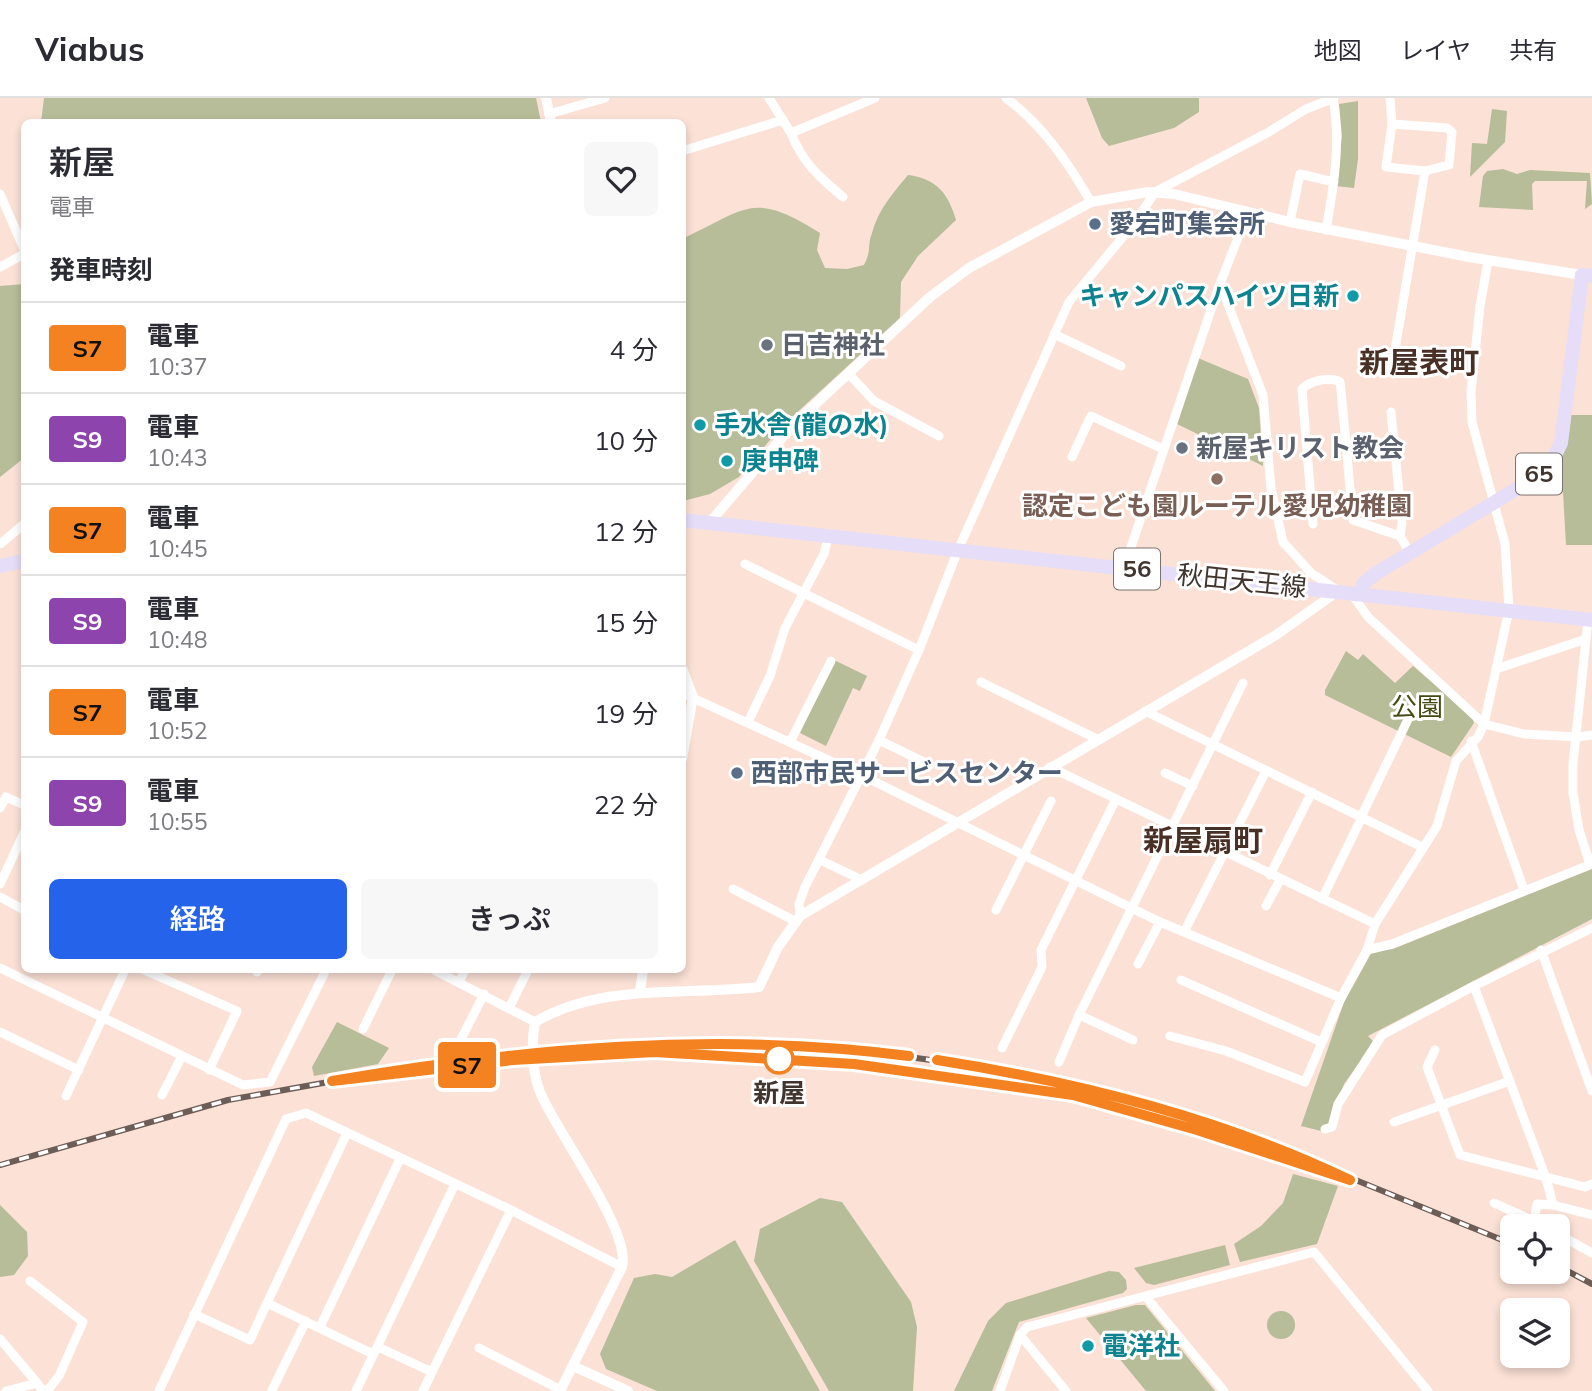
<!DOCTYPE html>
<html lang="ja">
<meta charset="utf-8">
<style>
body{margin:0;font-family:Mulish,"Noto Sans JP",sans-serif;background:#f7f7f7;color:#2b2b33;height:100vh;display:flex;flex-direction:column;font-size:26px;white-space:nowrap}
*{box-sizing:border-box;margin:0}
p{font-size:23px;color:#7c7c81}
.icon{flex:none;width:38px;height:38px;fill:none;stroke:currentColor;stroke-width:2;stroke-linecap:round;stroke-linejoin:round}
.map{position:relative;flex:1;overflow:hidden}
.panel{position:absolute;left:21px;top:21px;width:665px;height:854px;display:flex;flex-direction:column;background:#fff;border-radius:10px;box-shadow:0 4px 10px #0003}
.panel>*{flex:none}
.badge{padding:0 14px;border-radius:5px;font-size:24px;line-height:46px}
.fabs{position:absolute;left:1500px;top:1116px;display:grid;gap:14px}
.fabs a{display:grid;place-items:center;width:70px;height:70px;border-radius:10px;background:#fff;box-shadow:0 4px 10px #0003;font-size:35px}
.map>.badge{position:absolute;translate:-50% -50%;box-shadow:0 0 0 4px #fff}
h2{padding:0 28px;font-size:26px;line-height:63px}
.round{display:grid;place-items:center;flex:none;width:74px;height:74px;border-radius:10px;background:#f7f7f7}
.head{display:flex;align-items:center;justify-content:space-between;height:119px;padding:0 28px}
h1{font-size:33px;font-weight:600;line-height:52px}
.cta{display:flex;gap:14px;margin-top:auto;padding:14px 28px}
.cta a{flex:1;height:80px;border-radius:10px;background:#2563eb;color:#fff;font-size:28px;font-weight:600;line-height:80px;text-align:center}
.cta a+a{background:#f7f7f7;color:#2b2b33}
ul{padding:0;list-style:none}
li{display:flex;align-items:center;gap:21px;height:91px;padding:0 28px;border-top:2px solid #e1e1e2}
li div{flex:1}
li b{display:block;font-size:26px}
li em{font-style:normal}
li .badge{min-width:77px;font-weight:700;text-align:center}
header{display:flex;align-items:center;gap:42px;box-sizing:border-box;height:98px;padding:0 35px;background:#fff;border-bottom:2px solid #e1e1e2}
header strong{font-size:33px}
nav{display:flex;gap:38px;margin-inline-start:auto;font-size:24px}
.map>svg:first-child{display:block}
</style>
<header>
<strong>Viabus</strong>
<nav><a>地図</a><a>レイヤ</a><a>共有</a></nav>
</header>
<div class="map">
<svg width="1592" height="1293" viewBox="0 0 1592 1293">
<rect width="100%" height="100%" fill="#fbe1d6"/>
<g fill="#b7bc99">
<polygon points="44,0 536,0 541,24 41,24"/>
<polygon points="1086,0 1199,0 1199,14 1174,30 1109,48 1102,40"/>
<polygon points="1358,3 1358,61 1354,90 1336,88 1342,38 1339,6"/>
<polygon points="1492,11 1507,13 1505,44 1470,79 1472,45 1487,46"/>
<polygon points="1503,71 1517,76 1530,72 1590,75 1592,106 1585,111 1587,83 1535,83 1532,86 1533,112 1479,109 1483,78 1487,73"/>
<path d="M908,77c29,4 40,18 48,45l-38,36 -17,26 -1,36 -120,110 -41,49 -29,17 -27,7 -1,-262c65,-30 70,-49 138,-6l-3,17 8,18 22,1 17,-4c8,-16 3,-19 8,-32 6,-23 21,-40 36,-58z"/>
<polygon points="24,186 24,360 0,379 0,188"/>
<polygon points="1198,260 1248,281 1259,310 1263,368 1177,326"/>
<polygon points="1568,317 1592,317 1592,447 1566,447 1563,394 1547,396 1545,378 1561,362"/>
<polygon points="1346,553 1358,562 1363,556 1395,585 1413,568 1472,619 1474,625 1451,659 1325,597 1325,592"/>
<polygon points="834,562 867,578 860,593 853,590 826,648 800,635"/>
<polygon points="1592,771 1592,821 1368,938 1374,944 1344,986 1329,1027 1321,1033 1301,1028 1344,904 1372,854 1393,851"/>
<polygon points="337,924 389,950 378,966 314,978 312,969"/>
<polygon points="1293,1076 1338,1088 1317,1146 1240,1164 1234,1146 1261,1128 1283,1105"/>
<polygon points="820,1100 842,1104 911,1204 917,1229 913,1293 829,1293 754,1163 760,1131"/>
<polygon points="0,1107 27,1134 28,1158 14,1177 0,1179"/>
<polygon points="735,1142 820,1293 657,1293 606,1271 600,1256 634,1180 655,1176 672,1179"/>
<polygon points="1225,1147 1230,1167 1154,1187 1146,1185 1134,1170"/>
<polygon points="1109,1173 1119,1174 1126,1182 1127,1191 1123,1195 1019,1224 992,1293 954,1293 988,1223 1006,1205"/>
<polygon points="1136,1207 1145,1207 1215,1293 1146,1293 1086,1220"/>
<circle cx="1281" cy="1227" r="14"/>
</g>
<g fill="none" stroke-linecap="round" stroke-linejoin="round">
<g stroke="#fff" stroke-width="9">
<polyline points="769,0 791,35 875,0"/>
<path d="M1006,0c37,27 62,65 85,104"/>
<polyline points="1390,0 1392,26 1386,69 1425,73 1392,270"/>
<polyline points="549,16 605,0"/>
<polyline points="1392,26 1447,30 1452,34 1449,67 1425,73"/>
<path d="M791,35c11,29 29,45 52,64"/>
<polyline points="682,53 783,22"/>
<polyline points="0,96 24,151"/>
<polyline points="1290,124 1300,76 1334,84"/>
<path d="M1326,132c8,-45 15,-87 7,-132"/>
<polyline points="0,169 24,156"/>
<polyline points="1218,191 1224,196 1263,297 1271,390 1283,444 1311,475 1337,492"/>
<polyline points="1054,236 1121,268"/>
<polyline points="848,275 874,303 939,338"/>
<polyline points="1391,314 1402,425 1400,438"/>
<polyline points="1072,359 1091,318 1163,351"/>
<path d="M1313,426l-11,-135c8,-8 27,-13 38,-7l1,8 12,130 47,16 10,17"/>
<polyline points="0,446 24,426"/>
<polyline points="745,466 919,552"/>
<polyline points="1124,470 1218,191 1248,114"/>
<polyline points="1351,495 1368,519 1484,626 1524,636 1578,639 1592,637"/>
<polyline points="1588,522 1573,666 1573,695 1579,732 1590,766"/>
<polyline points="1496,571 1586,541"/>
<polyline points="981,584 1097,641"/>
<polyline points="682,595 861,677 1160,824 1341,900"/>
<polyline points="1145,613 1422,749"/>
<polyline points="748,624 770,578 785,530 824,456 829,436"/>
<polyline points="879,642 930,667"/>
<polyline points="1471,643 1524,792"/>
<polyline points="790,644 831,563"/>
<polyline points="1050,669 1375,826"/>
<polyline points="1165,675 1193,688"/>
<polyline points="0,710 6,699 24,707"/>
<polyline points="1361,719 1413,611"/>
<polyline points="820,762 862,782"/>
<polyline points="1270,777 1312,694"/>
<polyline points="0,786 24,735"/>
<polyline points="733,791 795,823"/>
<polyline points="0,799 24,812"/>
<polyline points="1322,801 1362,719"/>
<polyline points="1266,808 1280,782"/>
<polyline points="996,812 1051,703"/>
<polyline points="800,818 799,806 805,789 879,642 919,552 958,452 1069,204 1136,123 1155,94 1267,35 1306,11 1334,0"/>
<polyline points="1592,830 1474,888 1546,1080 1553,1107 1592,1117"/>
<polyline points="1184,834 1266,673"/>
<polyline points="1367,852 1375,826 1437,728 1456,663 1478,639 1484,626 1509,512 1505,446 1472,324 1471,294 1480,208 1488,163"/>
<polyline points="1541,852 1592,993"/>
<polyline points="1138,866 1160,824"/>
<polyline points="0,870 243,987 270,984 326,872"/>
<polyline points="144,872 237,913 209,972"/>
<polyline points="434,872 535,924"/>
<polyline points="257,874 258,872"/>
<polyline points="1181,882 1321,944"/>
<polyline points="459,884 465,872"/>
<polyline points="509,910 528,872"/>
<polyline points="1079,917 1133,942"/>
<polyline points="363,931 392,872"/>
<polyline points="0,934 79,972"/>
<polyline points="1170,938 1226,953 1305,984 1341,900 1367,852 1392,846 1592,766"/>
<polyline points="1002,950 1042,869 1041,852 1116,701"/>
<polyline points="456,951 484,896"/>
<polyline points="1435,952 1427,969 1460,1057 1585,1089 1592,1086"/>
<polyline points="1059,964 1079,917 1243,585"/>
<polyline points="162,997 182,958"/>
<polyline points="66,998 125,872"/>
<polyline points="1394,1024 1510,983"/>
<polyline points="1325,1031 1332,1029 1338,1006 1382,937 1474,888"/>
<polyline points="347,1035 267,1205 373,1256"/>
<polyline points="1494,1105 1534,1123"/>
<polyline points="1545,1129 1534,1123 1537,1106 1553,1107"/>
<polyline points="1558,1136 1592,1155"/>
<polyline points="30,1183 83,1224 59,1278 47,1293"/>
<polyline points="1147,1200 1224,1293"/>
<polyline points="194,1216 250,1242 267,1205"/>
<polyline points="320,1229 400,1061"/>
<polyline points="1020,1237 1066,1293"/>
<polyline points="0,1241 37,1285"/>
<polyline points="378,1249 432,1274 511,1112"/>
<polyline points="479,1250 561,1292"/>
<polyline points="272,1292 306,1223"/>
<polyline points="6,1293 37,1285 43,1293"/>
<polyline points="159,1293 286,1021 306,1015 511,1112 622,1169"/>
<polyline points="356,1293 455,1086"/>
<polyline points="423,1293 432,1274"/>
<polyline points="1000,1293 1020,1237 1027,1229 1314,1154 1428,1293"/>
</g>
<g stroke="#fff" stroke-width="10">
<polyline points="546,0 551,24"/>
<polyline points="711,423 792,328 930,199 969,170 1091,104 1148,94 1174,96 1290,124 1469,159 1582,177"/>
<polyline points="682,570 693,599 682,661"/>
<polyline points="640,893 643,872"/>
<polyline points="573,1268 628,1293"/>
<path d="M560,1293l62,-124c10,-36 -67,-137 -82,-175 -8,-20 -9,-49 -5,-70 69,-40 149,-26 224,-35l19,-40 22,-31 476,-281 62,-44"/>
</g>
<g stroke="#e6ddf9" stroke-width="14">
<polyline points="682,422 1592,522"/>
<polyline points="0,468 24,463"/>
<polyline points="1361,496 1363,486 1375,476 1535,380 1552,363 1561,345 1582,177 1592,178"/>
</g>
<defs>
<g id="rail">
<polyline points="686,955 854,966 1065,996"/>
<polyline points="0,1067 228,1002 440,964 574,952 717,944 854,951 1014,974 1200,1024 1319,1067 1512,1146"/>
<polyline points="1558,1168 1592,1186"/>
</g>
</defs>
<use href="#rail" stroke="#6c5d56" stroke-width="6"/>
<use href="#rail" stroke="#fff" stroke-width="3.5" stroke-dasharray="10" stroke-linecap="butt"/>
</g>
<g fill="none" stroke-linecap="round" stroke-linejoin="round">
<defs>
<path id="line" d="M909,958c-192,-25 -387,-8 -577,25l181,-21 141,-8 200,12 219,31 124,35 153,50c-129,-62 -273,-98 -413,-120"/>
</defs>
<use href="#line" stroke="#fff" stroke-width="16"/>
<use href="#line" stroke="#f58220" stroke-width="10"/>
</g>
<g fill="#5c6f8a" stroke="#fff" stroke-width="2.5">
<circle cx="1095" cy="126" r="7"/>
<circle cx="737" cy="675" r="7"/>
</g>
<g fill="#0f9aa8" stroke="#fff" stroke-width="2.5">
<circle cx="1353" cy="198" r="7"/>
<circle cx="700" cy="327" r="7"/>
<circle cx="727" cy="363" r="7"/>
<circle cx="1088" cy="1248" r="7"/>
</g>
<g fill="#6b7280" stroke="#fff" stroke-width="2.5">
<circle cx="767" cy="247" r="7"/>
<circle cx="1182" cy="350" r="7"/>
</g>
<circle fill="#8d6e63" stroke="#fff" stroke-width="2.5" cx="1217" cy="381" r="7"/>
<circle fill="#fff" stroke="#f58220" stroke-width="3.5" cx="779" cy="961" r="14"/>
<g text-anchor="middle" stroke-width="6" stroke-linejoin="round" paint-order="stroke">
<g fill="#fff" stroke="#7a726d" stroke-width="2">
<rect x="1516" y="355.5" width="46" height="41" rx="5"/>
<rect x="1114" y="450.5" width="46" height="41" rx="5"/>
</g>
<g font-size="24" font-weight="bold" fill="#41352f">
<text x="1539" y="384">65</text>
<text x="1137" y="479">56</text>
</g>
<g font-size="26" font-weight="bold" fill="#4e5e75" stroke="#fff" text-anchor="start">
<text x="1109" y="135">愛宕町集会所</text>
<text x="751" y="684">西部市民サービスセンター</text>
</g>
<g font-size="26" font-weight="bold" fill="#0d838f" stroke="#fff" text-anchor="start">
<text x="1339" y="207" text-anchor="end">キャンパスハイツ日新</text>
<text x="714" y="336">手水舎(龍の水)</text>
<text x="741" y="372">庚申碑</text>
<text x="1102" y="1257">電洋社</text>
</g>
<g font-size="26" font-weight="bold" fill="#5b616d" stroke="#fff" text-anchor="start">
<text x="781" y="256">日吉神社</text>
<text x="1196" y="359">新屋キリスト教会</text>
</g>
<g font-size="26" font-weight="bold" fill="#785e54" stroke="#fff">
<text x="1217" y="417">認定こども園ルーテル愛児幼稚園</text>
</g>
<g font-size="26" fill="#41352f" stroke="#fff">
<text transform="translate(1242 483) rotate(6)" y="9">秋田天王線</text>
</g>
<g font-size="26" fill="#454b13" stroke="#fff">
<text x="1417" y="618">公園</text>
</g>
<g font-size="26" font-weight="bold" fill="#41352f" stroke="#fff">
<text x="779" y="1004">新屋</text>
</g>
<g font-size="30" font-weight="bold" fill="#493026" stroke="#fff">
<text x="1419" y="275">新屋表町</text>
<text x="1203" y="753">新屋扇町</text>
</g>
</g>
</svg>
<div class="fabs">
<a><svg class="icon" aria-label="locate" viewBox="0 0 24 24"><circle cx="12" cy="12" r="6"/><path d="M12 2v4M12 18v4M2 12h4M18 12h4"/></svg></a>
<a><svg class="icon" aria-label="layers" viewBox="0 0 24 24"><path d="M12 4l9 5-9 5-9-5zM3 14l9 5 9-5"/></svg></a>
</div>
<b class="badge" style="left:467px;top:967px;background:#f58220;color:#111">S7</b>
<section class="panel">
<div class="head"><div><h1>新屋</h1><p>電車</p></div><a class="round"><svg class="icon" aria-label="heart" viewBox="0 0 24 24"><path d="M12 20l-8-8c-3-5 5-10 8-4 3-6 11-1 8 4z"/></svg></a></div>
<h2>発車時刻</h2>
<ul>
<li><span class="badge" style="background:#f58220;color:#111">S7</span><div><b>電車</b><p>10:37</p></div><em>4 分</em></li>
<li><span class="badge" style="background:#8e44ad;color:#fff">S9</span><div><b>電車</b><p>10:43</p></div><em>10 分</em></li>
<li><span class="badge" style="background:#f58220;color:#111">S7</span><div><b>電車</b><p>10:45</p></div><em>12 分</em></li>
<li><span class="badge" style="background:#8e44ad;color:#fff">S9</span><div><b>電車</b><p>10:48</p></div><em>15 分</em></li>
<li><span class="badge" style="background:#f58220;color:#111">S7</span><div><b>電車</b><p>10:52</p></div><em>19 分</em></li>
<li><span class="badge" style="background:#8e44ad;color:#fff">S9</span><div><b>電車</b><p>10:55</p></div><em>22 分</em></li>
</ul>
<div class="cta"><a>経路</a><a>きっぷ</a></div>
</section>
</div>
